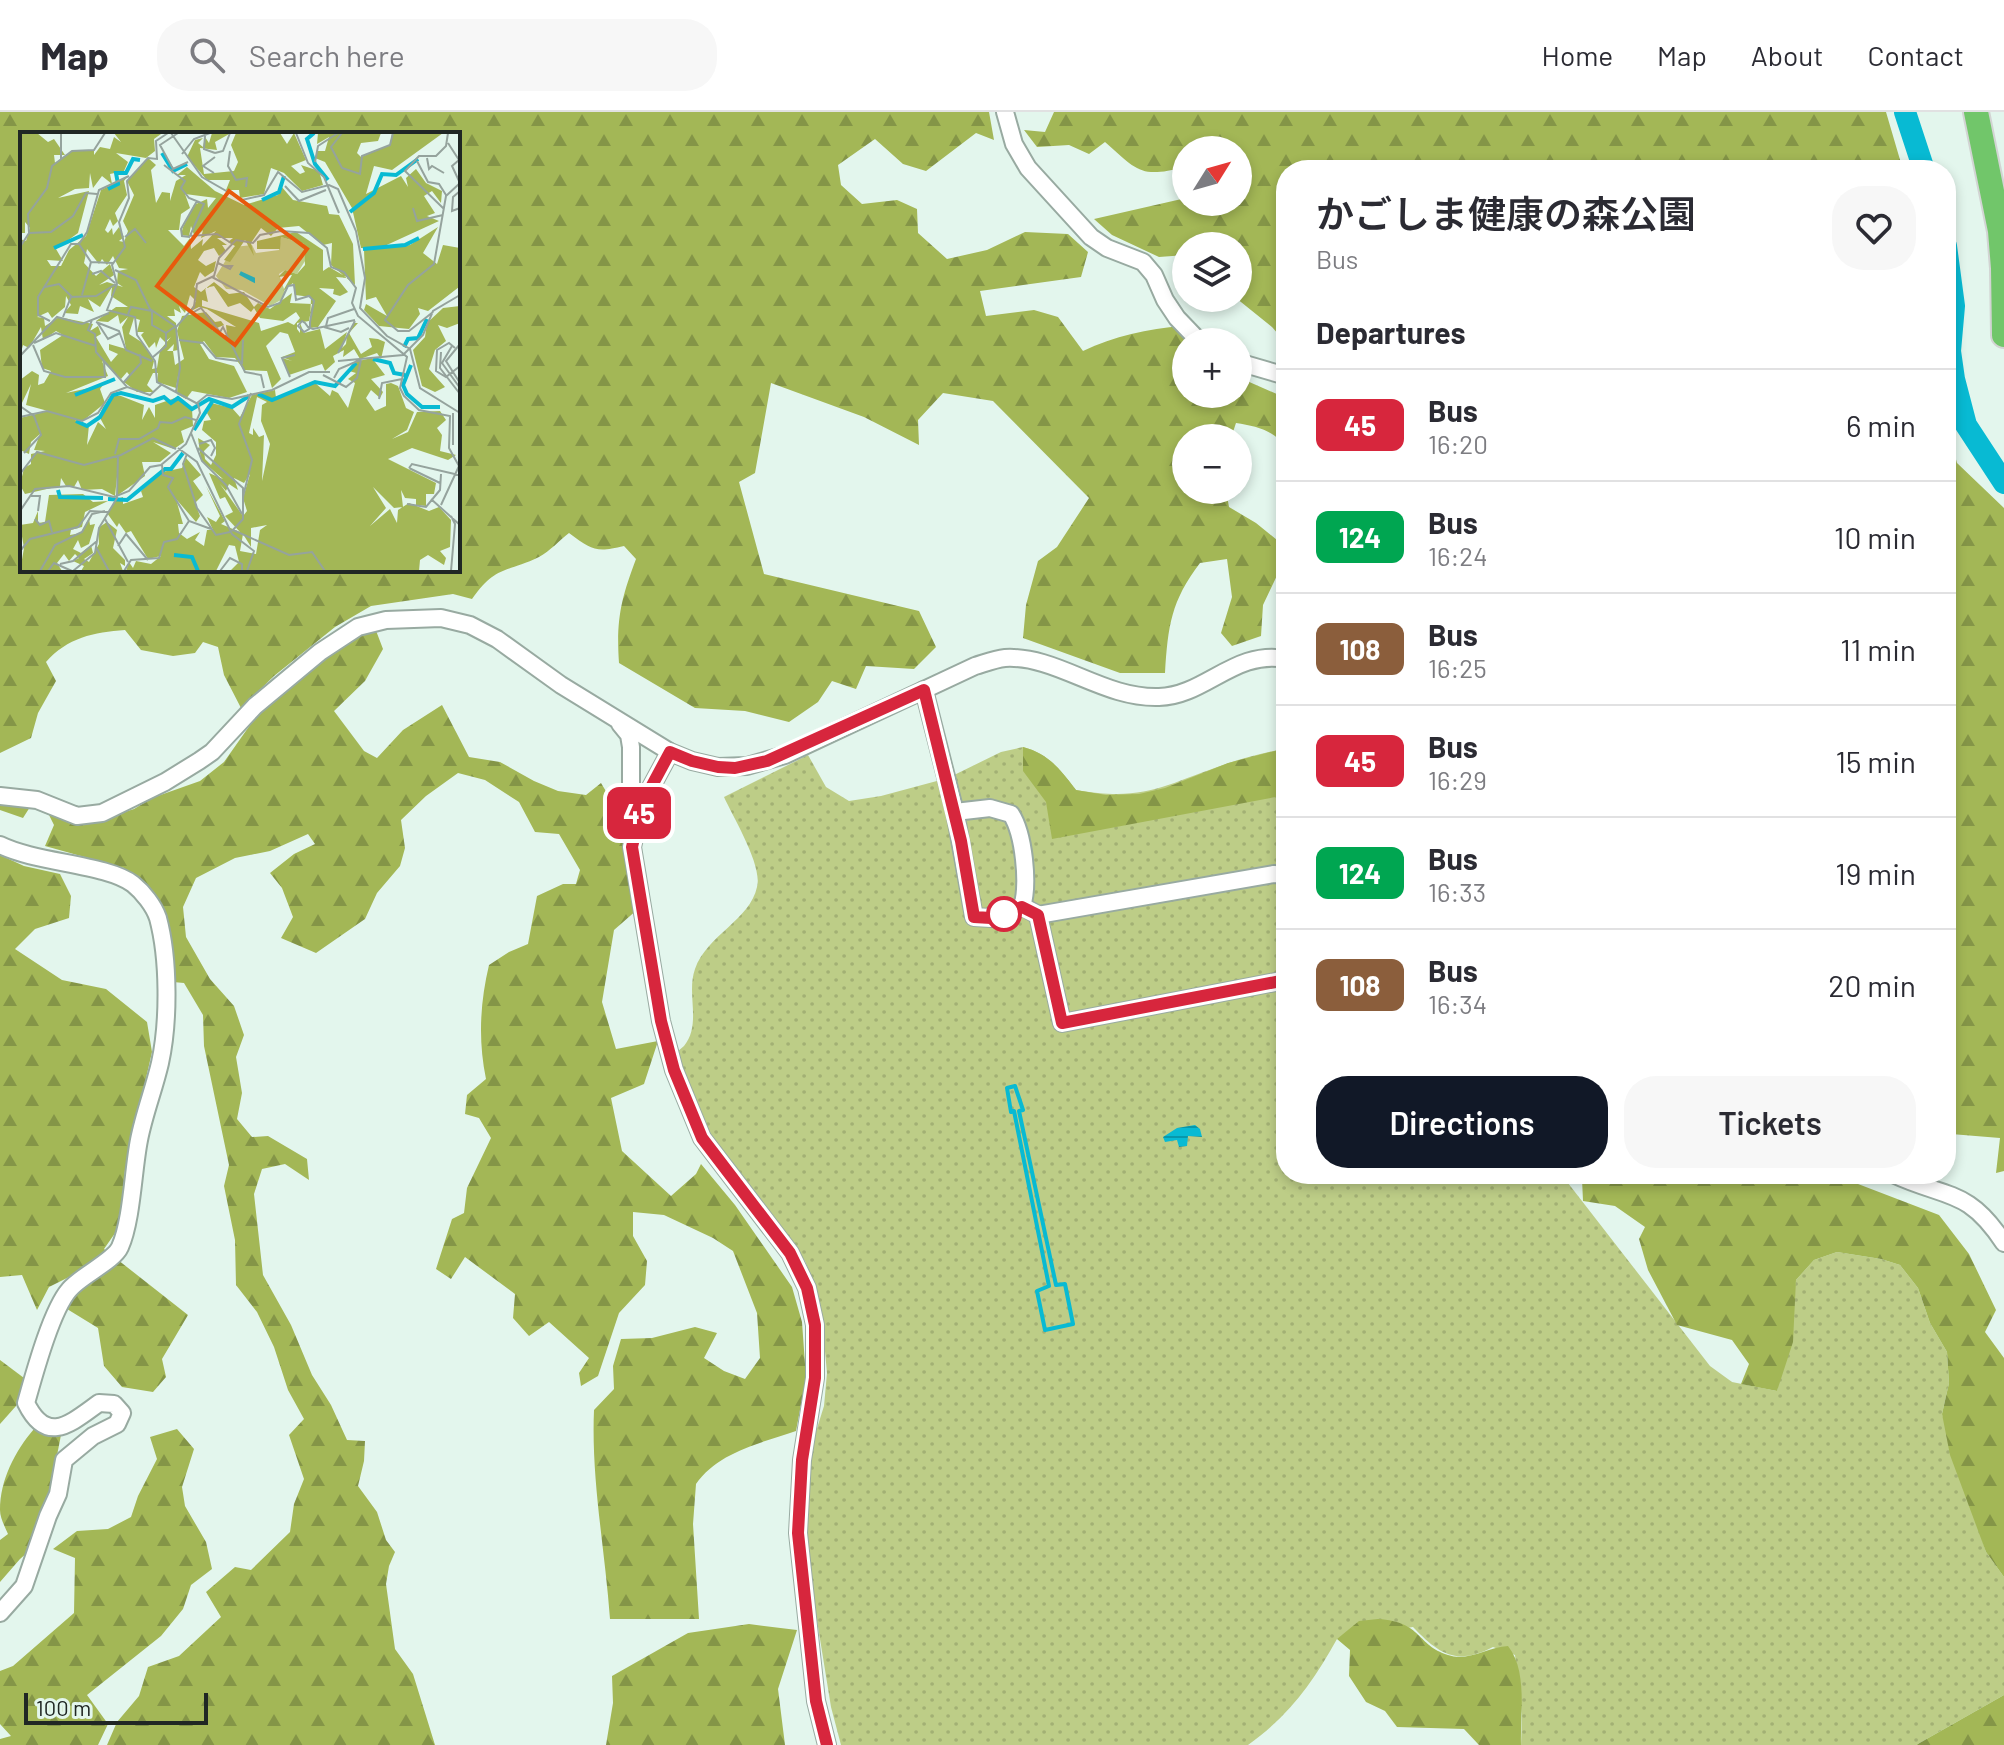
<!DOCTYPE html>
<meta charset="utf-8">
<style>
body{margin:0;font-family:Barlow,"Noto Sans JP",sans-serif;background:#f7f7f7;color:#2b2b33;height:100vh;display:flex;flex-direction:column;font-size:30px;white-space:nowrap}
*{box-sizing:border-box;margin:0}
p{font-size:26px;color:#7c7c81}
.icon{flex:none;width:44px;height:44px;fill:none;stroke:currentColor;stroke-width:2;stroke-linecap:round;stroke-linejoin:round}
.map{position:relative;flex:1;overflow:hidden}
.sheet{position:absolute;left:1276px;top:48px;width:680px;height:1024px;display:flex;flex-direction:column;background:#fff;border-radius:32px;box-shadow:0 4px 12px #0003}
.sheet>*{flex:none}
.badge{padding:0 16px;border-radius:12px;font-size:28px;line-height:52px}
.needle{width:52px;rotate:53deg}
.tools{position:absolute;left:1172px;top:24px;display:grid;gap:16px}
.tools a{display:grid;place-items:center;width:80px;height:80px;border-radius:50%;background:#fff;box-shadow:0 4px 12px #0003;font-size:40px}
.scale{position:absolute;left:24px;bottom:20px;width:184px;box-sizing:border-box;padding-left:8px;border:4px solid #202724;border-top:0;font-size:22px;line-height:28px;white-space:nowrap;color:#202724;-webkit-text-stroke:6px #e3f6ed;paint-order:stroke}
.map>.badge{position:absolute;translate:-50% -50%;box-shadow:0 0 0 4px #fff}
h2{padding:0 40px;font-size:30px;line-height:72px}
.round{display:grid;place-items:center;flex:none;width:84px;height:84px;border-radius:32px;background:#f7f7f7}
.head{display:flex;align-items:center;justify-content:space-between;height:136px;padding:0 40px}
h1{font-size:38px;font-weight:600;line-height:60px}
.action{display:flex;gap:16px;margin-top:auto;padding:16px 40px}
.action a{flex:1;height:92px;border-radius:32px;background:#111827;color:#fff;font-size:32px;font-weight:600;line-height:92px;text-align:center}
.action a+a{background:#f7f7f7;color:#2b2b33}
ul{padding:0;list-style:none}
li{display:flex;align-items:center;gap:24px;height:112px;padding:0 40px;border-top:2px solid #e1e1e2}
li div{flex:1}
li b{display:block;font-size:30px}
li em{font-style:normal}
li .badge{min-width:88px;font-weight:700;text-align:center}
header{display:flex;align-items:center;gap:48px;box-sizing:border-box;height:112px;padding:0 40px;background:#fff;border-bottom:2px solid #e1e1e2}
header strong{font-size:38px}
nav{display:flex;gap:44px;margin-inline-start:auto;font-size:28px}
.search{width:560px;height:72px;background:#f7f7f7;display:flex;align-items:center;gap:20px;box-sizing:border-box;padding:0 28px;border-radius:32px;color:#7c7c81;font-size:30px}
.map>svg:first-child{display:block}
</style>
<header>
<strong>Map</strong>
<div class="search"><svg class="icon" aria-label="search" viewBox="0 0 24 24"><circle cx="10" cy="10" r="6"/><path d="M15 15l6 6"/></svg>Search here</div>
<nav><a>Home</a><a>Map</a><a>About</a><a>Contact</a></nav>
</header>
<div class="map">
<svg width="2004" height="1633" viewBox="0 0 2004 1633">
<defs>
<pattern id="grass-dots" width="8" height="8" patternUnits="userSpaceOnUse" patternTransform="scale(2)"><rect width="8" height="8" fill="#bdcd87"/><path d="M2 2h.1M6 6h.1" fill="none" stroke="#a2b074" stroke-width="1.8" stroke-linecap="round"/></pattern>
<pattern id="forest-firs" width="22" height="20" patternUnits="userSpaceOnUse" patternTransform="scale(2)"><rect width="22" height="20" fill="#a3b756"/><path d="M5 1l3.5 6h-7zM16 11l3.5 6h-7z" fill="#849547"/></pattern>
<pattern id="water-rules" width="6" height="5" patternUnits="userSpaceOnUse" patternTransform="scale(2)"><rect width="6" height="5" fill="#08bad3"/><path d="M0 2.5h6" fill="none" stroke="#0897ab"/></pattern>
</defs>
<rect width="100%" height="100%" fill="#e3f6ed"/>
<path fill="url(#grass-dots)" d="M1023,635c26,7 37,22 53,43 69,12 88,-5 150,-26 19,-7 40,-11 60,-16v426h275l149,192 22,16 45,9 19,-111 18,-20 23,-8 44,7 19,6 18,23 12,35 17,29 2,31 -7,31 44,138 18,25v118l-88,50h-395l1,-31 -7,-59 -22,-8c-37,19 -54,7 -80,-20l-76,12c-24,43 -48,77 -89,106h-407l-10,-38 -22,-136 -2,-40 3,-58 3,-32 11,-35 3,-33 -6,-65 -6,-22 -10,-25 -33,-43 -49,-46 -59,-112c6,-4 15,-9 20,-14 18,-22 2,-52 11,-77 12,-34 55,-49 62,-82 6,-21 -24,-70 -33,-90l84,-42 18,32 23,14 32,-5 67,-18 53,-26z"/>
<g fill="url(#forest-firs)" fill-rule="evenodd">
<path d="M0,0h989l5,28 -18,-7 -50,38 -23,-7 -28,-25 -37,26 3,20 21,19 35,-4 20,9 1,24 29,26 40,-9 38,-18 43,2 20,18 -7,25 -101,14 6,25 48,-6 24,7 25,34c31,-15 65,-22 99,-25l14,16h-10v52h52v-17l48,21v49c-13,-17 -30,-21 -50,-24l-5,15h-45v52h40l3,17 27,16 21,17 5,25 -19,40 -2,31 -29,10 -11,-13 11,-36 -5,-38 -27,4c-29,38 -32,63 -35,110h-45l-97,-35 3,-33 12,-44 19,-14 32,-49 -96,-97 -50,-8 -25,27 1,25 -55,-28 -93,-34 -16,90 -16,9 25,92 155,37 17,36 -22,22 -48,-3 -10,23 -24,-8 -14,21 -29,20 -44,-11 -50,-3 -76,-45c-3,-43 2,-64 17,-104l-12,-13c-28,7 -32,4 -55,-13 -9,7 -19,18 -30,24 -33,16 -43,8 -67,42l-19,-5 -82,12 -36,21 -61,49 -33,32 -17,-33 -6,-28 -15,-5 -8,11 -22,3 -32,-6 -16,-20c-31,2 -58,8 -79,32l10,19 -18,32 -7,25 -31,15zM22,22h436v436h-436z"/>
<path d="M1054,0h832l17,58h-617v173l-14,-16 -36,-29 2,-52h-52v9l-27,2 -47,-22 -18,-16 92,-21v4h52v-52h-52v17c-46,11 -47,5 -81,-25l-16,12 -20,-9 -32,2 -13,-17 21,2z"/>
<polygon points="1946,311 1957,351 2004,396 2004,1059 1996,1061 2000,1026 1951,1022 1946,1027"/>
<path d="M375,516l8,21 -18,32 -31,30 30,40 13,7 26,-28 39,-25 27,52 31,5 34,19 24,10 28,4 15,-12 27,45 10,81 -24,21 -12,72 14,47 42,-8 -14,43 -33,14 11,53 49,45 25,-22 5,-10 34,41 57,82 10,35 4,56 -10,53c-35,12 -78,21 -100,53l-3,40 6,95h-89c-5,-70 -19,-139 -16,-209l20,-21 -1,-23 8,-27 31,-1 43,-11 22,6 -13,25 20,13 21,8 15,-21 -3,-45 -24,-62 -20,-13 -49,-23 -31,-3v24l14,25 -2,24 -26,28 -21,63 -17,10 -2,-13 10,-15 -40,-36 -20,14 -16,-18 2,-24 -50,-37 -14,22 -15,-10 16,-50 12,-6 3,-25 24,-50 -12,-20 -14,-4 2,-19 19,-16c-8,-39 -6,-76 3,-114l20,-13 19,-8 9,-48 26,-12h13l4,-14 -21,-36 -24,-2 -16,-30 -34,-22 -27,-7 -32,23 -25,24 4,28 -5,18 -23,27 -12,26 -49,34 -35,-15 12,-21 -11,-29 -12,-15 24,-19 21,-10 -7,-10 -38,17 -35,7 -39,20 -13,29 3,30 24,42 24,27 10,29 -8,22 6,36 -5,26 15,18 16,-1 39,23 2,21 -24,-16 -23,5 -8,25 9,81 28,50 21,50 19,30 16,35 18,1 -1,20 -6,25 19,26 9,28 9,12 -6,14 -3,18 9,65 18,25 22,71h-328l10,-23 22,-26 9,-29 31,-11 42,-39 -15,-25 29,-25 16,3 39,-38 4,-28 10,-25 -15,-44 15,-16 -16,-29 -14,-43 -17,-35 -21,-27 -1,-45 -11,-54 5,-21 -25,-119 -1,-31 -19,-32 -11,-1 -32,-100 -17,-14 -79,-22 9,-21 -5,-10 -19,-8 -7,11 -23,-8v-9l59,2 56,12 19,-6 18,-11 48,-17 24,-19 31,-44 26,-26 59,-49z"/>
<path d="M1023,635c26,7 37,22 53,43l30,5 33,-1 26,-6 63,-25 58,-15v47l-234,44 -6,-37 -23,-31z"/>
<polygon points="0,743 24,754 60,762 71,784 69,806 35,817 15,837 62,868 106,877 147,910 152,940 125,1058 120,1114 104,1137 188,1203 162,1247 166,1265 153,1280 122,1275 104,1254 98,1216 54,1189 73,1163 49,1175 37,1198 22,1163 0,1165"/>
<polygon points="1575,1062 1832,1062 1939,1103 1969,1142 1996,1198 1985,1220 2004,1246 2004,1465 1986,1440 1950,1343 1942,1302 1949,1271 1947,1240 1930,1211 1918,1176 1900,1153 1881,1147 1837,1140 1814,1148 1796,1168 1793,1230 1777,1279 1741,1272 1749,1252 1732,1228 1677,1213 1648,1158 1639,1127 1645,1115 1615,1094 1583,1089 1582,1067"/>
<polygon points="0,1248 24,1266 24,1285 0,1312"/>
<path d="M34,1317l27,6 -10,51v46l-31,27 -20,23v-42l8,-6c-3,-7 -8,-16 -8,-24 0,-30 15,-59 34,-81z"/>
<polygon points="177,1317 194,1337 182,1375 185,1394 206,1430 212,1457 191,1473 183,1497 161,1524 87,1583 108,1612 98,1633 0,1633 0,1627 11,1624 0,1612 0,1559 13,1554 74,1501 75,1446 53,1437 77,1419 108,1417 131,1405 138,1384 157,1347 150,1325"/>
<path d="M1378,1507c45,3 38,26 70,36 20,7 40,-8 60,-9 20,25 12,69 13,99h-42l-15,-16 -67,-2 -12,-16 -19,-9 -17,-26 1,-26 -13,-11 22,-18z"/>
<polygon points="749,1512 797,1518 778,1577 785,1633 606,1633 613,1591 612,1564 688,1521"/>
<polygon points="2004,1583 2004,1633 1916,1633"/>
</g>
<polygon fill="url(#water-rules)" points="1195,1013 1200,1017 1202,1025 1188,1024 1187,1034 1179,1035 1177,1028 1165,1030 1163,1025 1177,1016"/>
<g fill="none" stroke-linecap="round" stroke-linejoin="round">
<polygon stroke="#08bad3" stroke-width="4" points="1015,974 1023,998 1019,999 1056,1173 1065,1172 1073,1212 1045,1218 1037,1179 1049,1174 1014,999 1011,1000 1007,976"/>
<g stroke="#08bad3" stroke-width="22">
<polyline points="1905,0 1924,58"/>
<polyline points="1946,134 1954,194 1950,239 1954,267 1966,313 2004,371"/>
</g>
<defs>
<g id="minor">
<polyline points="1005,0 1014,32 1028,56 1091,125 1107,136 1143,150 1154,163 1165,188 1177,206 1200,230"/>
<polyline points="1238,250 1286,264"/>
<polyline points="1286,464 1286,499"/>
<path d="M924,578l31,122 19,105 17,1 31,-11c7,-23 2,-73 -11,-93l-21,-6 -35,4"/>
<polyline points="620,612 629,623 631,635 631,713"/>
<polyline points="670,640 642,692 632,735 661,909 674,958 702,1026 790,1141 807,1176 815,1213 815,1266 802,1348 798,1421 816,1589 827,1633"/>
<path d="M0,684l37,4 40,16 25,-3 63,-31 34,-21 13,-9 43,-46 65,-54 38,-25 28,-7 55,-2 29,7 27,14 64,46 109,67 22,9 26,6 29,-1 38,-11 190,-89c10,-3 20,-7 30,-8 52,-3 98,41 154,39 46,-1 76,-48 127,-38"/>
<path d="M0,733c36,18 107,19 133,39 10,8 21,22 25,34 11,41 11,104 2,145 -6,26 -16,51 -21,77 -6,30 -7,80 -19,107 -6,14 -40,29 -51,43 -18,21 -35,85 -43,113 21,43 45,20 73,0l15,1 8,9 -5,11 -24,12 -29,24 -6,34 -10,22 -24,70 -24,27"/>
<polyline points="1029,798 1038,803 1274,762 1286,763"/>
<polyline points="1038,803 1062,911 1286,868"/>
<path d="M1893,1062c53,25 74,13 111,69"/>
</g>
<polyline id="highway" points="1976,0 2000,119 2003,156 2004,223"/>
</defs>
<use href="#minor" stroke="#98aaa1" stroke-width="20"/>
<use href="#highway" stroke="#d2d4d3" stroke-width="28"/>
<use href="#minor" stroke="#fff" stroke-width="16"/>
<use href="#highway" stroke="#71c66a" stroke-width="24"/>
</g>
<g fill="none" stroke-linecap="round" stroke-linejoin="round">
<defs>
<polyline id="line" points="827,1633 816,1589 798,1421 802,1348 815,1266 815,1213 807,1176 790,1141 702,1026 674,958 661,909 632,735 642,692 670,640 692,649 718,655 735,656 767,649 924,578 961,729 974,805 991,806 1022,795 1038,803 1062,911 1286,868"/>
</defs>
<use href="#line" stroke="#fff" stroke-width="18"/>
<use href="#line" stroke="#d7263d" stroke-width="12"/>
</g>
<circle fill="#fff" stroke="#d7263d" stroke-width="4" cx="1004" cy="802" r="16"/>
<g transform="translate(20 20)">
<rect width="440" height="440" fill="#e3f6ed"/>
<path d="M261,105l23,7 1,17 -8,13 -12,-4 -6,4 6,18 -4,8 -11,6 -28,-16 -16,-1 -10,-13 18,-29 18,-2 4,8 23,-3z" fill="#bdcd87"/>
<path d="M0,1h17l11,9 6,-3 11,16h-11l1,8 17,-12 22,-1v5l6,-8 10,2 4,-12 7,5 -7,-9 47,1 -7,5 1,12 -9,7 -30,-5 12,9 -4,9 -14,3 2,10 -10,-8 -9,12 -3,-15 -1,15 -14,1 -17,9 31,-7 -11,42 -22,16 7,12 -16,-1 4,6h10l8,-16 17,-14 15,-46 26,-13 -3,4 3,14 -12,18 3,8 -5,5 -3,-7 -5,11 3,3 4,-5 1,7 6,-8 5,10 -5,4 5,1 4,-11 -5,-10 11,-26 -7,-14 21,-23 8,7 -5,5 5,33 6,-11 8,1v8l6,-20 10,-6h-9l10,-8 28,24 29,14 34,-10 3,-9 12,14 34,6 2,8 10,1 14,29 2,41 -24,-20 1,-22 -9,2 -24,-19 -21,2 -7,8 -10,-8 -10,15 3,13 -9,-16 -15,22 -6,-2 11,-14 -7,-4 5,-4h-16l10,7h-5l4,6 -7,5 -5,-8 -10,3 -6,9 8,6 10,-5 -2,10 -9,6 -5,-5 -6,15 7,5 13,-10 15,12 15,-2 10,15 4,-4 12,6 22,-16 -2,10 22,1 -3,17 -12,2v6l3,4v-10l4,10 16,-4 5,20 22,-17 -5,16 4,-4 1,-9 7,-12h4l-9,10 12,21 11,-7 -3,-9 9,1 7,3 -4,17 -4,-6 -17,6 -6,-10 -11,8 1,-7 -11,6 2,6 -10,9 -3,-7 -33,11 -7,-17 10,3 -10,-4 13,-5 -7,-18 -8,-2 -14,14 15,33 -9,9 -5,-17 -23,-1 -9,-12 -19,-1 -12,-16 -4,3 9,15 25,7 13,26 -18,6 -37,-7 -6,8 -9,-5 1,-18 -2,12 -19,-6 1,-9h-5l-6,12 7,7h-17l-13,-10 6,-6 -3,-4 -6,7 -19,-18 6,15 -42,17 37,-8 -3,4 5,14 -21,17h-9l14,5 -2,20 11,-23 8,7 -7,-13 4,-9 8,-11h10l23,9 -2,15 7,-13 6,11v-13l20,-7 17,11 1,17 -12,5 3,11 -10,7 -21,-7 18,11 -11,9h-18l3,14 -27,19 -1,-18 -2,19 -13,-7 -20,1 -4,-10 -4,7 -8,-1 -5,-8 -1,8 -35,8 -5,-9 4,-17 7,-4v-10l14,-3 -11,-1 6,-16 -9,8 -2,12 -9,-4v-32l28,-7 -22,-6 5,-21 -10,21 -1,-25 12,-9 7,4 -1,10 6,-2 7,-12 -9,-3 -2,-18 23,-15 -7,-4 -13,9 -2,-13 -12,21 -6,-3 -3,11v-117l6,2 4,-13 -5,-6v11h-5zM165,62l31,4 -8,10 -1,-9 -13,6 -11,22 -2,8 8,1 2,-10 4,12 8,-8 -2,8 15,-7 -14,15 1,-7 -12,10 -1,-11 -6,8 -16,-16h11l2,-16 9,-6zM67,117l12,15 3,-5 5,6 6,-9 6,12 9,1 -10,2 -1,12 6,4 -16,-5 -8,3 15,-10 -4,-11 -14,12 -12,-13zM194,154l14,21 12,-4 11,9 3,-4 6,10 23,3 13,-9 4,6 -6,7 -6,-3 -27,9 -2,-8 -57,-17v-6l6,2 -3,-14zM92,155l-1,9 17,11h-12l-20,14 12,1 10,-7 2,9 8,-7 -6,10 4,22 -17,-5v6l9,4 -7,8 -15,-25 5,-3 -3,-8 -8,5 3,-7 -34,-7 -14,9 -1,-8 -7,-1 11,-5 4,6 13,-11 1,-11 5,9 -7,8 14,1 2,-8 14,6 -6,-13 12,8zM170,163l6,6 -7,11 10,-5 8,2 29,18 -10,-2 1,10h-6l-9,-5 12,-5 -3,-4 -6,1 -9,-10 -24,4 -5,15 7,28 -9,6 -2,-14h-6l7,-7 -1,7 5,-1 -2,-27 -9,-7h8l-1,-7 7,4 -2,-7 6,7zM114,186l6,2 -3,12h7l-3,3 8,13 6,-6 1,6 4,-11 5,5 6,-5 -11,13 -3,18 -5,1 2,-8 -11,-18 -14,-9zM192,1h19l-16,9 2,8 -17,-2 4,26 30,-3 4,-9 -7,-17 5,-12h44l7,11 7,-11 12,27 -15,6 9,8 5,-2 -4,-7 18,6 4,14 -21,6 -18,-18 -13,-5 -7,26 -24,4 -1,-8h-13l4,-10h-23l-20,-23 8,-17 8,-2 -5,5 5,4 2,-10 4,6zM298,1h63l-3,8 -17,2 -4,10 4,4 29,-12 2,-12h51l-51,37 -18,-4 -8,28 35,-18 7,11 -2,-9 10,-9 10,14 16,8 -1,12 -9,-12 -8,5 11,17 -8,3 12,5 -61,28 -17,-1 -9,-40 -27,-46 -10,-4 2,-7h8l4,-14 -12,7zM418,95l-15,26 14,11 6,-19 17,3 -1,39 -31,24 -10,-3 2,6 -11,15 -30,-3 -15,-16 2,-6 21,12 -11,-19 -10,3 -2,-50 46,-5zM276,100l27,18v21l6,-4 19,11 -12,-1 12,15 -8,4 -7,-2 1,-5 -15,-1 17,13 -18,26 -8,1 1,-31 -16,-2 -2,-12 -10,8 9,-16 -14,2 7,-7 12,4 8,-9 -1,-21 -23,-7 -1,12h-23v-8zM440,174v17l-13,5 -9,-3 8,16 -11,9 -6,19 16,18 -10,5 -13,-6 -9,-36 12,-13 2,-14 16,-15zM352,226l13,17 -14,4 12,13 -3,6 -9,-8 -5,8 9,13 11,-5v-22l5,-1 7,3 8,22 8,4 -7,18 -15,9 16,-7 9,-20 23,-1 6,9 -9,8 5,7 -2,16 16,4 -8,5 -36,-12 -24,11 48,24 -2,11h-8v12l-10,-1v-6l-11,-1 -4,-8 2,17 -9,1 -21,-21 13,21 -16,18 20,-17 7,14 1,-13 11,-7 20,8 10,-4 12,13 -1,27 -10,4 6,7 -2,7 -16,-10 -8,5 -1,11h-189l9,-9 -4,-16 -6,-1 -13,26h-90l3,-9 4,6 3,-7 15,3 10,-8 -13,3 -17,-28 -5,2 -7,-10 -2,4 -10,-14 10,-14 6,-2v7l20,-7 -2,-6 21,-19 20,-4 4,-10 15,17 -8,6 10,14 -8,8 5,13 -4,6 -20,-23 7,25h-5l1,9 8,6 13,-7 -5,8 9,6 3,-16h6l-6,-13 9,5 4,-6 -14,-30 19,35 -4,3 19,8 -15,-16 8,-4 -8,-15 -5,2 -11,-26 14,6 -22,-19 -3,-22 12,7 -6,6 1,8 6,6 5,-10v-13l-14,-12 2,-9 7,-1 -4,-7 4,-10 21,5 8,9 12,-22 23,-5 1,8 38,-16 16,14 2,-6 6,3 10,15 7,-25 -7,-4 8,-6 -7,-2 5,-9zM237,265l10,5 -5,3 -1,16 9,23 -8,37 2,-46 -5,2 -6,-9v7l-4,-2zM230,342l-7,24 4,13 -4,5 -23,-32 6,7 3,-7 9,6 -4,-12 10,5zM247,393l-7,5 -4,24 -16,-3 3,-17 8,13v-19zM63,362l10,8 15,-1 -23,11 -3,15 -11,3 -1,5 11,-2 8,-15 1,7 5,-1 -6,20 -8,4 -3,-8 -5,9 8,4 10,-8 2,8 -9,6 5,3 10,-18 -1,-16 9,-6 10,8 -4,18 12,12v6l-5,-3 3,8h-42l3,-5 -11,-5 6,-3 -4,-4 -6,7 -5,-7 -7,9 5,8h-42l4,-23 -4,-23 13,-2 5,-12v12l7,-1 4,-27z" fill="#a3b756" fill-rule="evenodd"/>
<path fill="none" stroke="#08bad3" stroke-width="4" d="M294,1l-7,6 8,25 13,16M142,21l11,18 14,-7M88,57l10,-5 -2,-11h10l7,-14 7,1M242,68l17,-8 5,-16M330,80l24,-19 8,-19 14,1 22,-16M34,116l29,-13M343,117l42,-4 14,-7M220,141l13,6v1l-2,-1zM384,215l4,-8 10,-1 9,-19M353,227l17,4 4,10 11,2M391,233l-8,20 4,9 15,13h18M238,262l14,6 43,-18 20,4 21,-23M55,263l40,-16M56,289l11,5 13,-9 13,-22 8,-2 32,8 11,-4 7,6 7,-5 14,11 17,-10 23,8 17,-11M174,298l18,-28M38,358l2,7 43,1M88,367l19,1 38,-31h6l12,-16M154,423l18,2 6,14"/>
<path fill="none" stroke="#95a39d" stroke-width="2" d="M41,1v26M151,1l31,44 40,23 22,-5 14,-23 24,20 27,-7 9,4 18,42 9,47 -5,30 27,28 23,13 10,39 40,25M158,1l-18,12 13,24 15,-7M276,1l12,30 16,14 15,36M322,1l-11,14 11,21 18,6 2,-18 28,-11 3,-12M185,4l-1,13 11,4M428,11l11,17 -7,6 8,17M210,19l-2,15 8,14 11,-2 -1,9M195,21l8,-2 7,-18M162,22l12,-15 16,-6M407,26l2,11 3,-3 12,7M397,29l11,21 11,2 7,11M295,30l3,-16 20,-13M144,33l21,16 -4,7 8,10 15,6 -14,32 27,-2 14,9M194,41l-11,-7 12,-9M265,54l14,15 27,-11M440,59l-7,6 -1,14 8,-3M393,76l4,13 26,-6M424,77l-39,-38 14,-15h17l10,-10 2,-13M9,101l22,-1 22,-16 13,-23 11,1M105,105l10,-8 11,14M170,105l-8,-1 -1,-7 16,-28M59,112l12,18 22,1M0,115l9,-14 -1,-19 19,-26 5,-22 20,-15 22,-1 11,-17M198,131l12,6 2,-3h-7M95,138l21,10 14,29 25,17M72,142l9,-3 14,12M192,145l56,30 12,-4 8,-17 6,-1 2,15 13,-4 5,5 -4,21v5l-1,2 -5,3 -6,-6 4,-5 3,2 3,4h1l1,1 3,1 42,-9M25,155l14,-3 13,13M62,163l9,-33M413,180l-24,19h-11l-13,-11 23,-35 26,-21 12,-68 14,-13M172,181l9,-5 19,24 3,-5 22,45 16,3 3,13M108,182l3,-7 21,4v14l14,8M43,185l8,-20 25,-1 20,-12M72,188l-4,10 7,4 1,18 31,35 23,8 11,-10M30,189l-12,-6v-18l33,-53h8l8,-12 12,-42 30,-14M76,190l23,9 7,19 26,11M77,190l11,17 12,-6M306,194l2,-8 26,-9M304,195l17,5 8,-4M159,208l24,3 13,15 22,3M14,211l22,-10 40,13M440,212l-14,17 14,22M13,213l11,26 21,6h40l-1,-16M432,214l-10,17 18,25M435,216l-6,-5 -12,7 -1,21 10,6 14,-11M421,220l-1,16 20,26M318,221l17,-32M0,224l37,-39 25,7 27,-11M133,225l13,-11v-13l10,-7M318,229l65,-6 20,-20 10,-24 27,-16M222,232l1,-24M303,243l23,12 11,-9 4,-18M270,245l-8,-19 13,-3M314,246l5,-9 21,-9M104,250l17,-19 -1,-9M156,260l4,-24 -4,-41 18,-20 3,-23 17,-8 5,-18 17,-18 17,3 7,-8 21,-4 28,2 18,15 4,19 13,5 12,16 -4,15 6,13 49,41 -7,31 4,8 15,14 31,6 -1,32 10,18 -18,39M359,267l3,-16 20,-4M177,271l10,-8 25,4 40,-9 37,-18h21M0,274l14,10 7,19 -17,18M0,285l27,-6 35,10 16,-8 13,-20 16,-6M171,301l11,28 24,24 16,29M179,312l12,-4 4,8 -4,8M433,313v-32M158,316l19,14 35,72 22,17 -7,20M178,316l45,40v31l-11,12M95,322l4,-15h20l19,-11 2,-6 12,1 13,-6 11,3M167,322l-4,10 14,44 19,27 14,-3M142,333l1,10 10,3 -5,9 21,34 22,8M389,336l3,-4 47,11M389,336l31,15M0,342l17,-22 47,13 37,-10 32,-17 23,11M11,364h9l-2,15M223,365l9,-37 -13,-36 12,-31M411,367l29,26M387,372l19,3 14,-17 1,-16M0,379l15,-22 34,-3 45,11 15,-6 21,-24 11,-2 25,-21 14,-31 -2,-9 -41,-22 -2,-21 -18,-26 -2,-18 -28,-7 10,-26 -5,-19 13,-18 -6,-25 10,-24 -2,-17 21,-23 9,1 -1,-18 12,-8M15,387l5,6 9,-4 3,11M85,387l23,43M213,398l56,25 23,-3 13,19M98,414l8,-12 22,26M76,415l13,24M0,419l10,-12 48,-12 12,-16 18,1M40,432l13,-3 24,-20M20,439l15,-26 27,-13 10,-18 13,-3M28,439l6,-8 18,8M53,439l22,-18 4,-25 18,-30 1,-43M104,439l7,-11 28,-2 5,-16 13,-3 12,-18M200,439l10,-13 12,6v6M431,439l4,-47 -4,-8"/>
<path fill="#e8590c" fill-opacity="0.15" stroke="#e8590c" stroke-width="4" d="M209,59l78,58 -72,96 -78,-59z"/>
<rect width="440" height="440" fill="none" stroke="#202724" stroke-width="4"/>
</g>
</svg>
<div class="tools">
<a><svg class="needle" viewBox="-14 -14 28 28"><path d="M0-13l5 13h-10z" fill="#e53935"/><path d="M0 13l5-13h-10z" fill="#7c7c81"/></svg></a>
<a><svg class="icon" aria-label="layers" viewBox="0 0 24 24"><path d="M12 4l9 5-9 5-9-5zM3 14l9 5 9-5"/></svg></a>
<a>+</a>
<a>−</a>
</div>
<div class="scale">100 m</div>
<b class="badge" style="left:639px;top:701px;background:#d7263d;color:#fff">45</b>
<section class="sheet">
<div class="head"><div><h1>かごしま健康の森公園</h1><p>Bus</p></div><a class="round"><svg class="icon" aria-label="heart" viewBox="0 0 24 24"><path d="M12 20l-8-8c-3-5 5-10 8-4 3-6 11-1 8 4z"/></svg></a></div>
<h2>Departures</h2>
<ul>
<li><span class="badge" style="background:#d7263d;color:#fff">45</span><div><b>Bus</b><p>16:20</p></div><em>6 min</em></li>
<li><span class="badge" style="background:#00a651;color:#fff">124</span><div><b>Bus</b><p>16:24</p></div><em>10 min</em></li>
<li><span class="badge" style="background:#8b5e3c;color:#fff">108</span><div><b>Bus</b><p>16:25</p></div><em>11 min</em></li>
<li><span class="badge" style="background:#d7263d;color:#fff">45</span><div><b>Bus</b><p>16:29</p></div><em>15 min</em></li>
<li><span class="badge" style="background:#00a651;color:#fff">124</span><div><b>Bus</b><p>16:33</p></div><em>19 min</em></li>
<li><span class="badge" style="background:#8b5e3c;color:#fff">108</span><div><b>Bus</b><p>16:34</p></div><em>20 min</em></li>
</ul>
<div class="action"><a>Directions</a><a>Tickets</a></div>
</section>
</div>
